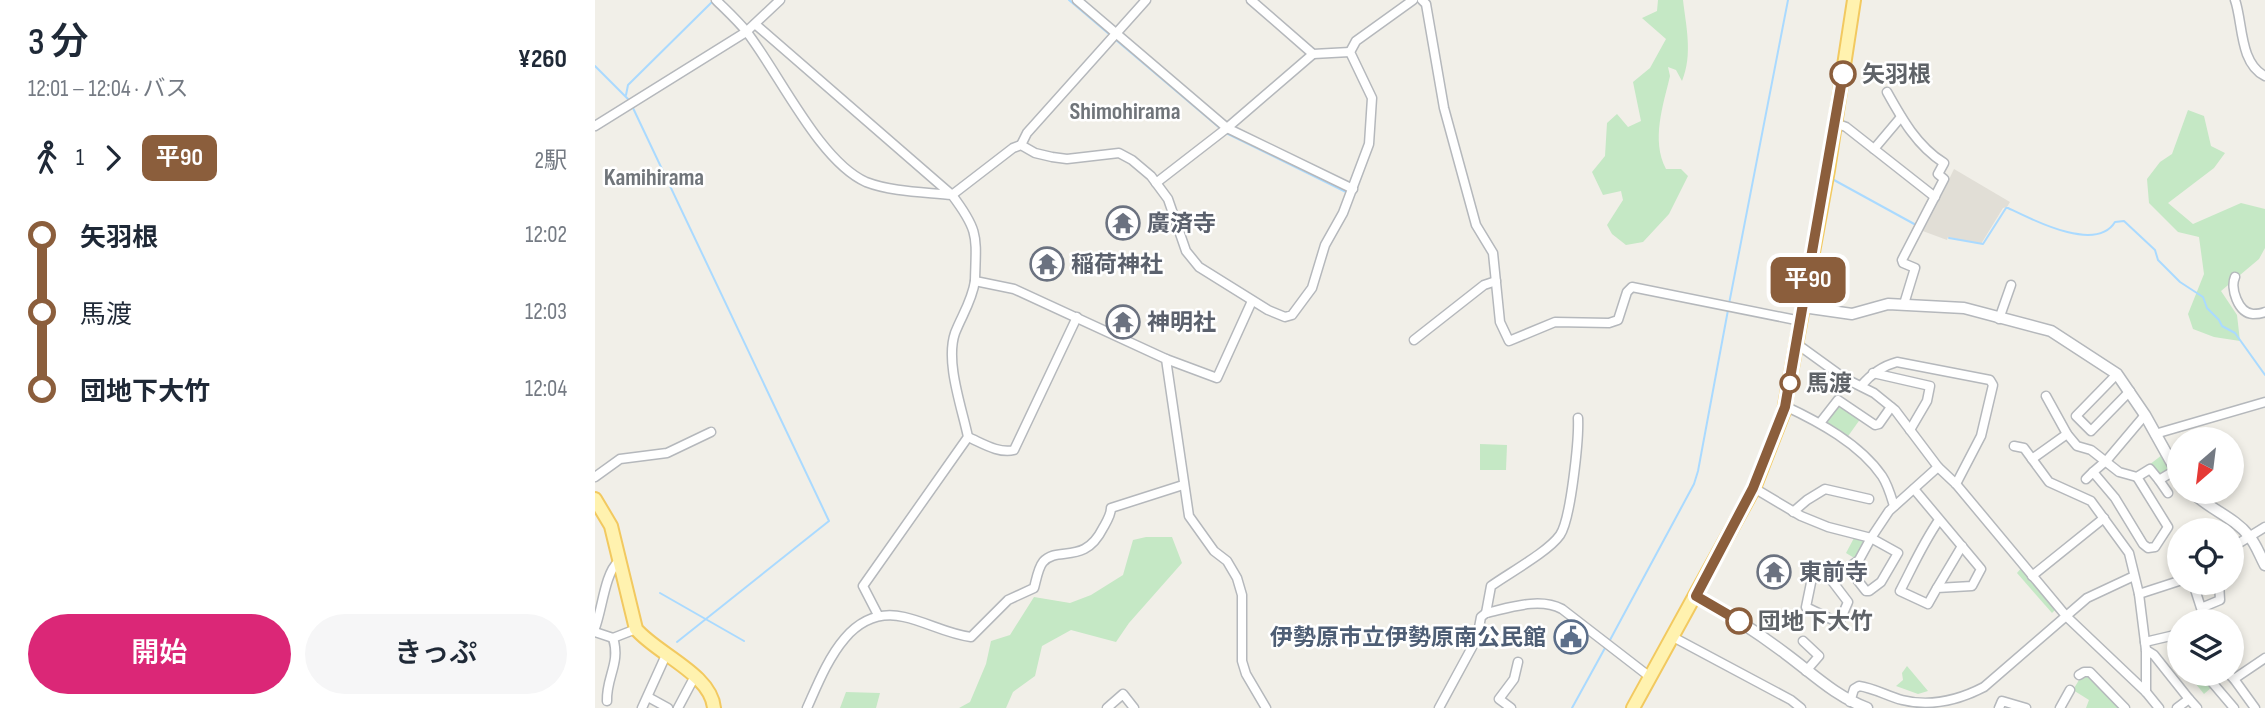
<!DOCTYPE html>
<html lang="ja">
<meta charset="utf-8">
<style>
body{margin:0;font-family:"Sofia Sans Condensed","Noto Sans JP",sans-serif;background:#f6f6f7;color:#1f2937;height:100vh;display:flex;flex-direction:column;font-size:26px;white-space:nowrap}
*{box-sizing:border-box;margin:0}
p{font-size:23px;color:#747a83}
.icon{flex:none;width:38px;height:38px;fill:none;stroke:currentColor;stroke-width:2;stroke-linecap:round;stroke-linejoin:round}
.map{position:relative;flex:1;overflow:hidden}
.panel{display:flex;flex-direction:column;background:#fff;width:595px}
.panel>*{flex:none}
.badge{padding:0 14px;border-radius:10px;font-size:24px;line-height:46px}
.needle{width:46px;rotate:208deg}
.tools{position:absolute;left:1572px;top:427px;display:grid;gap:14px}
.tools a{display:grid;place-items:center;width:77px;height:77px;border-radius:50%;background:#fff;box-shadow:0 4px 10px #0003;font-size:35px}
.map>.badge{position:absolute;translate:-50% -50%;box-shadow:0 0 0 4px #fff}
.legs{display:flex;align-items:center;gap:10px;height:77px;padding:0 28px;font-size:23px}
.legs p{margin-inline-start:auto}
.summary{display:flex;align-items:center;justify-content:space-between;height:119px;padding:0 28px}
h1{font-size:38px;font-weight:600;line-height:52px}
.button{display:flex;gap:14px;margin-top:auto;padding:14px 28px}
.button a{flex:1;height:80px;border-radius:42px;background:#db2777;color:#fff;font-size:28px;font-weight:600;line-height:80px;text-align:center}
.button a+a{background:#f6f6f7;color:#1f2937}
ul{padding:0 28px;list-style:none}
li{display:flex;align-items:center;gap:24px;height:77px;font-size:26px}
li i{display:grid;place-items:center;width:10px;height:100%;margin:0 9px;background:currentColor}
li i::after{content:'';width:18px;height:18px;margin:-9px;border:5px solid;border-radius:50%;background:#fff}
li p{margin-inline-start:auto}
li:first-child i{background:linear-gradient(#0000 50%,currentColor 0)}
li:last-child i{background:linear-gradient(currentColor 50%,#0000 0)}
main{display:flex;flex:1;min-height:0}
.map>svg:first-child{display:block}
</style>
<main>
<section class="panel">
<div class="summary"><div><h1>3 分</h1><p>12:01 – 12:04 · バス</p></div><b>¥260</b></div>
<div class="legs"><svg class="icon" aria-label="walk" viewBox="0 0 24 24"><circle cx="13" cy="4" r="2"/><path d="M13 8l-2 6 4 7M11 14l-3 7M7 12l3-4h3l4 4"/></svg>1<svg class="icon" aria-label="forward" viewBox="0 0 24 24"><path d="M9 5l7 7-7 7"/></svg><b class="badge" style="background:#8b5e3c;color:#fff">平90</b><p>2駅</p></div>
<ul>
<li><i style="color:#8b5e3c"></i><b>矢羽根</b><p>12:02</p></li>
<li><i style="color:#8b5e3c"></i><span>馬渡</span><p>12:03</p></li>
<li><i style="color:#8b5e3c"></i><b>団地下大竹</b><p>12:04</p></li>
</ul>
<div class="button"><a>開始</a><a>きっぷ</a></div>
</section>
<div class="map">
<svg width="1670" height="708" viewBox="0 0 1670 708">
<rect width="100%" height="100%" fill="#f1efe8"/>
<polygon fill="#e1ded6" points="1359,169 1415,202 1412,207 1408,208 1386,244 1353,237 1352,240 1325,230 1345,198"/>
<g fill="#c5e8c5">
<path d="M1063,0h25c3,26 10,55 -1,81l-6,-11 -8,-3 2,9c-7,30 -19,64 -4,93h15l7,7 -19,38 -26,28 -17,3 -14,-11 -5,-9 16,-25 -2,-9 -18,4 -11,-23 13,-16 2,-33 10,-9 11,13 13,-6 -8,-39 17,-14 16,-29 -24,-21 15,-7z"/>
<polygon points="1593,110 1609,116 1616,146 1630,153 1619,168 1573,203 1598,224 1646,203 1670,209 1670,248 1664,259 1626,291 1642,315 1645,341 1619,337 1598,329 1593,314 1609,274 1604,237 1583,232 1554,203 1552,179 1565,162 1577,154"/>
<polygon points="1241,403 1266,418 1251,439 1230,425 1229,421"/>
<polygon points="885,444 912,445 911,470 885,470"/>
<polygon points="1567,455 1576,470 1563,477 1554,465"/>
<polygon points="551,537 577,537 587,563 534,623 521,642 476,630 447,646 440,676 418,692 411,708 364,708 375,702 391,664 396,641 415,635 439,597 475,603 496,595 528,575 538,540"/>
<polygon points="1259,538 1270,542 1261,559 1251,553"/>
<polygon points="1427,567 1462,608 1457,613 1422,573"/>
<polygon points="1312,666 1333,691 1323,694 1301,686 1308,680 1307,673"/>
<polygon points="1492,673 1528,708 1491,708 1494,700 1478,690 1487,675"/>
<polygon points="1601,674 1606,674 1617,687 1609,694 1596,678"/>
<polygon points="251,692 285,693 281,708 245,708"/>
</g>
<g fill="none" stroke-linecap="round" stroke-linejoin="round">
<g stroke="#aadaff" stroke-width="2">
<polyline points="474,0 514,34"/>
<polyline points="521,40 626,129"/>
<polyline points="0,66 34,100"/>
<polyline points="31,95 33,85 118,1"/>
<polyline points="38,108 234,521 82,642"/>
<polyline points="631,133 751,192"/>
<polyline points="1239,180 1321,225"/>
<path d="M1354,238l34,6 23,-36h2c25,12 88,45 107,14l9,-1 31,29 3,10 22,22 23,15 4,11 12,12 3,6 13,7 30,42"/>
<polyline points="1134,304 1193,0"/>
<polyline points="65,593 149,641"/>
<polyline points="1015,640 1099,484 1103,471 1133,310"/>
<polyline points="977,708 1010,648"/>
</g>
<defs>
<g id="minor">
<path d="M121,0c10,10 21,20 30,31 33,42 73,130 120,151 26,10 58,10 86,13 28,37 24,42 23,86l39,8 152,70 23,157 25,35 13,10 10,17 5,17v66l4,13 20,34"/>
<polyline points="482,0 632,128 758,189"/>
<polyline points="656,0 718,54 755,52"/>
<polyline points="827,0 831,4 849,108 881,225 898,253 905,322 914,341 960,322 1014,323 1023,320 1032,292 1037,287 1206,321"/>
<path d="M1640,0c8,22 4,63 30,76"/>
<polyline points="160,24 357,195 418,148 426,145 440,153 457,157 472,159 524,153 537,160 556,176 573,199 591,251 604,267 673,310 690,317 697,315 717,288 730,245 748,213 774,144 777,98 755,52 761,41 818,0"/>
<path d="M1292,92c15,27 30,54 57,71l-6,11 6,5 -42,81 1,3 12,5 -11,36"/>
<polyline points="1240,123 1251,127 1340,197"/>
<polyline points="0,126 151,32 185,0"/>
<polyline points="426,145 432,133 551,0"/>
<polyline points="1279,149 1306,117"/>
<polyline points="561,183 632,128 718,54"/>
<path d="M1640,277c-5,11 3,36 18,37 3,0 10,-1 12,-2"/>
<polyline points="1404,319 1416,285"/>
<polyline points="819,340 889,285 901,281"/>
<polyline points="1202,344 1249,378 1279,393 1300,410 1343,467 1361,484 1472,617 1551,692 1564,708"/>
<polyline points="571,359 622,378 657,301"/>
<polyline points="1278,373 1335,386 1332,401 1315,430"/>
<polyline points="1522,374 1481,416 1496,431 1535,391"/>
<path d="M1266,386c10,-12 21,-20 36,-24l93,18 3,5 -12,51 -25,48"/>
<polyline points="1451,396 1472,434 1482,446 1496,450 1524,472 1542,477 1555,469 1564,480 1579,471"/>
<path d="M1190,406c34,16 75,38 97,70 6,9 9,20 12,30"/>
<polyline points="1225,423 1243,400 1280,425 1284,424 1296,407"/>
<polyline points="1560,434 1670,402"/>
<path d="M373,437c14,6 31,17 46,13l63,-133"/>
<polyline points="1419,446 1429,448 1454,482 1496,501 1534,553 1544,594 1551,650 1551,692"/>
<polyline points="1437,459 1472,434"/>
<polyline points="1498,472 1512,460 1550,415"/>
<polyline points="0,477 25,459 72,453 116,432"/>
<polyline points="1491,479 1498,472 1520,498 1548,544 1553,548 1560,547 1573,527 1542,477"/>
<polyline points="1564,480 1573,493"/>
<polyline points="1159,488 1206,516 1233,527 1276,538 1264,560 1253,568"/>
<path d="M1319,489l67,80 -9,17 -35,2 -9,16 -28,-13c13,-25 23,-48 39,-71"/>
<polyline points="1198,512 1212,500 1230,489 1274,499"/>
<polyline points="1636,548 1670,527"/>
<polyline points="1437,576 1509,518"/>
<polyline points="1234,577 1253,602 1244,623 1211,607 1218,573 1221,571 1234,577 1253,568 1271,591 1274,591 1286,582 1303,553 1276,538 1294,511 1343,467"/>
<polyline points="1598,583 1606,608 1625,600 1624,583"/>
<polyline points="1342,588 1367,546"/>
<polyline points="1544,594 1584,581"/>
<path d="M891,613l5,-27c18,-13 57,-34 69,-51 11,-16 19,-97 18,-117"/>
<path d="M283,615l-15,-29 105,-149c-6,-29 -23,-75 -13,-104 7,-18 17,-32 20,-52"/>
<path d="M0,628c7,-18 10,-55 23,-66"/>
<polyline points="0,632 18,638 41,629"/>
<polyline points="1078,637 1196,700 1206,708"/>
<polyline points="1208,641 1224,656 1211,671"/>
<polyline points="1550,642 1584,634"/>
<polyline points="1551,650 1559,655 1594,699"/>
<polyline points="1610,674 1639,708"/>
<polyline points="1634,674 1639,679 1670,658"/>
<polyline points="1484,675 1489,672 1495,672 1530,708"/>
<polyline points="1639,679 1660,708"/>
<polyline points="53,697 73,708"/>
<path d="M12,701c-1,-24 14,-38 6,-63"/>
<path d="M1255,702l4,-13 5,-3c15,2 28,10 43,14 28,7 57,0 82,-13l103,-89 47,-22"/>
<polyline points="47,708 71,655"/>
<polyline points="83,708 100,676"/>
<path d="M212,708c18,-40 41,-104 97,-91 23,5 43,17 67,20l37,-37 26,-12c2,-7 4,-20 9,-26 15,-17 41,4 60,-34 4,-7 8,-13 8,-20l72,-23"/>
<polyline points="512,708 528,694 539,708"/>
<path d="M844,708l38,-70 4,-21 5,-4c23,-5 53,-16 76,-4l88,68"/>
<polyline points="916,708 904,699 919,679 923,662"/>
<polyline points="1404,708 1407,701 1431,708"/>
<polyline points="1465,708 1475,690"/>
<polyline points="1582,708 1594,699 1602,708"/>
</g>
<g id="tertiary">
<polyline points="1208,307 1257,314 1293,304 1369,308 1456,331 1522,374 1550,415 1584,476"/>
<path d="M1597,492c17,17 42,25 57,44 7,8 11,20 16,29"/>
<path d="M1101,596c32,17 61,36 90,58 27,20 49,42 81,54"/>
</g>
<g id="primary">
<path d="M0,499l16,27 25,103c21,25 75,45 78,79"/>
<polyline points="1038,708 1159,488 1189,411 1233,170 1259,0"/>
</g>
</defs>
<use href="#minor" stroke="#b5b8bc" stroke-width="11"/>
<use href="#tertiary" stroke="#b5b8bc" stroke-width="13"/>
<use href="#primary" stroke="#f2c960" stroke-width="16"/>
<use href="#minor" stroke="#fff" stroke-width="8"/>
<use href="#tertiary" stroke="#fff" stroke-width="10"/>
<use href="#primary" stroke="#fff2af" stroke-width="12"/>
</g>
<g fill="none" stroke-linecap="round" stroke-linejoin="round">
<defs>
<polyline id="line-1" points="1144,621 1101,596 1158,488 1190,407 1248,74"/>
</defs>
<use href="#line-1" stroke="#fff" stroke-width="16"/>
<use href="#line-1" stroke="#8b5e3c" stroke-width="10"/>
</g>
<defs>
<symbol id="temple-ring" viewBox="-11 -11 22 22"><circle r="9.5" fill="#fff" stroke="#6b7280" stroke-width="1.5"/><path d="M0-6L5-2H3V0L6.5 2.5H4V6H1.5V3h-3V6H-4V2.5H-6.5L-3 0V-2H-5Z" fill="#6b7280"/></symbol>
<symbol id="civic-ring" viewBox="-11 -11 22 22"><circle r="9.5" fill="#fff" stroke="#5c6f8a" stroke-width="1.5"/><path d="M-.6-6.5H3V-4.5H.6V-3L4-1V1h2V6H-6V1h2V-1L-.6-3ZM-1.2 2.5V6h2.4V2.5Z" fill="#5c6f8a"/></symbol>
</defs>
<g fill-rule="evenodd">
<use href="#temple-ring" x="509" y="204" width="38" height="38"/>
<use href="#temple-ring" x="433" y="245" width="38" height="38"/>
<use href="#temple-ring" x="509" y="303" width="38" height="38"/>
<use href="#temple-ring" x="1160" y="553" width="38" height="38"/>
<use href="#civic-ring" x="957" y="618" width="38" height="38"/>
</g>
<g fill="#fff" stroke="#8b5e3c" stroke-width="3.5">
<circle cx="1248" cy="74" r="12"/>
<circle cx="1195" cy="383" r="9"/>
<circle cx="1144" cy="621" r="12"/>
</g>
<g text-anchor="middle" stroke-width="5" stroke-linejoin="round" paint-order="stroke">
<g font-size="23" font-weight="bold" fill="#5f6368" stroke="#fff" text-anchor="start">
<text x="1267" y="82">矢羽根</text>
<text x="1211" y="391">馬渡</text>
<text x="1163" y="629">団地下大竹</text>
</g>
<g font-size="23" font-weight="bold" fill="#5b616d" stroke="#fff" text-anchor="start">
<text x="552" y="231">廣済寺</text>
<text x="476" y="272">稲荷神社</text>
<text x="552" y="330">神明社</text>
<text x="1204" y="580">東前寺</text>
</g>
<g font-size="23" font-weight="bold" fill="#4e5e75" stroke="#fff" text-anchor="end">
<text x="951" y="645">伊勢原市立伊勢原南公民館</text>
</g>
<g font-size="24" font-weight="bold" fill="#70757a" stroke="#fff">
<text x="530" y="119">Shimohirama</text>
<text x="59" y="185">Kamihirama</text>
</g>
</g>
</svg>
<div class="tools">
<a><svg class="needle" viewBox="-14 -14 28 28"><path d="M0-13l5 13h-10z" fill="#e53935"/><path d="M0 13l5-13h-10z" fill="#747a83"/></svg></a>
<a><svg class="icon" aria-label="locate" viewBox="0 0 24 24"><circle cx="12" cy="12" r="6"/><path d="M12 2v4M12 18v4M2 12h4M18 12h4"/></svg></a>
<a><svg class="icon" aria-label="layers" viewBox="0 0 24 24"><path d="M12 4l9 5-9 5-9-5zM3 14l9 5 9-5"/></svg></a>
</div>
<b class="badge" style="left:1213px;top:280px;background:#8b5e3c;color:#fff">平90</b>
</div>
</main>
